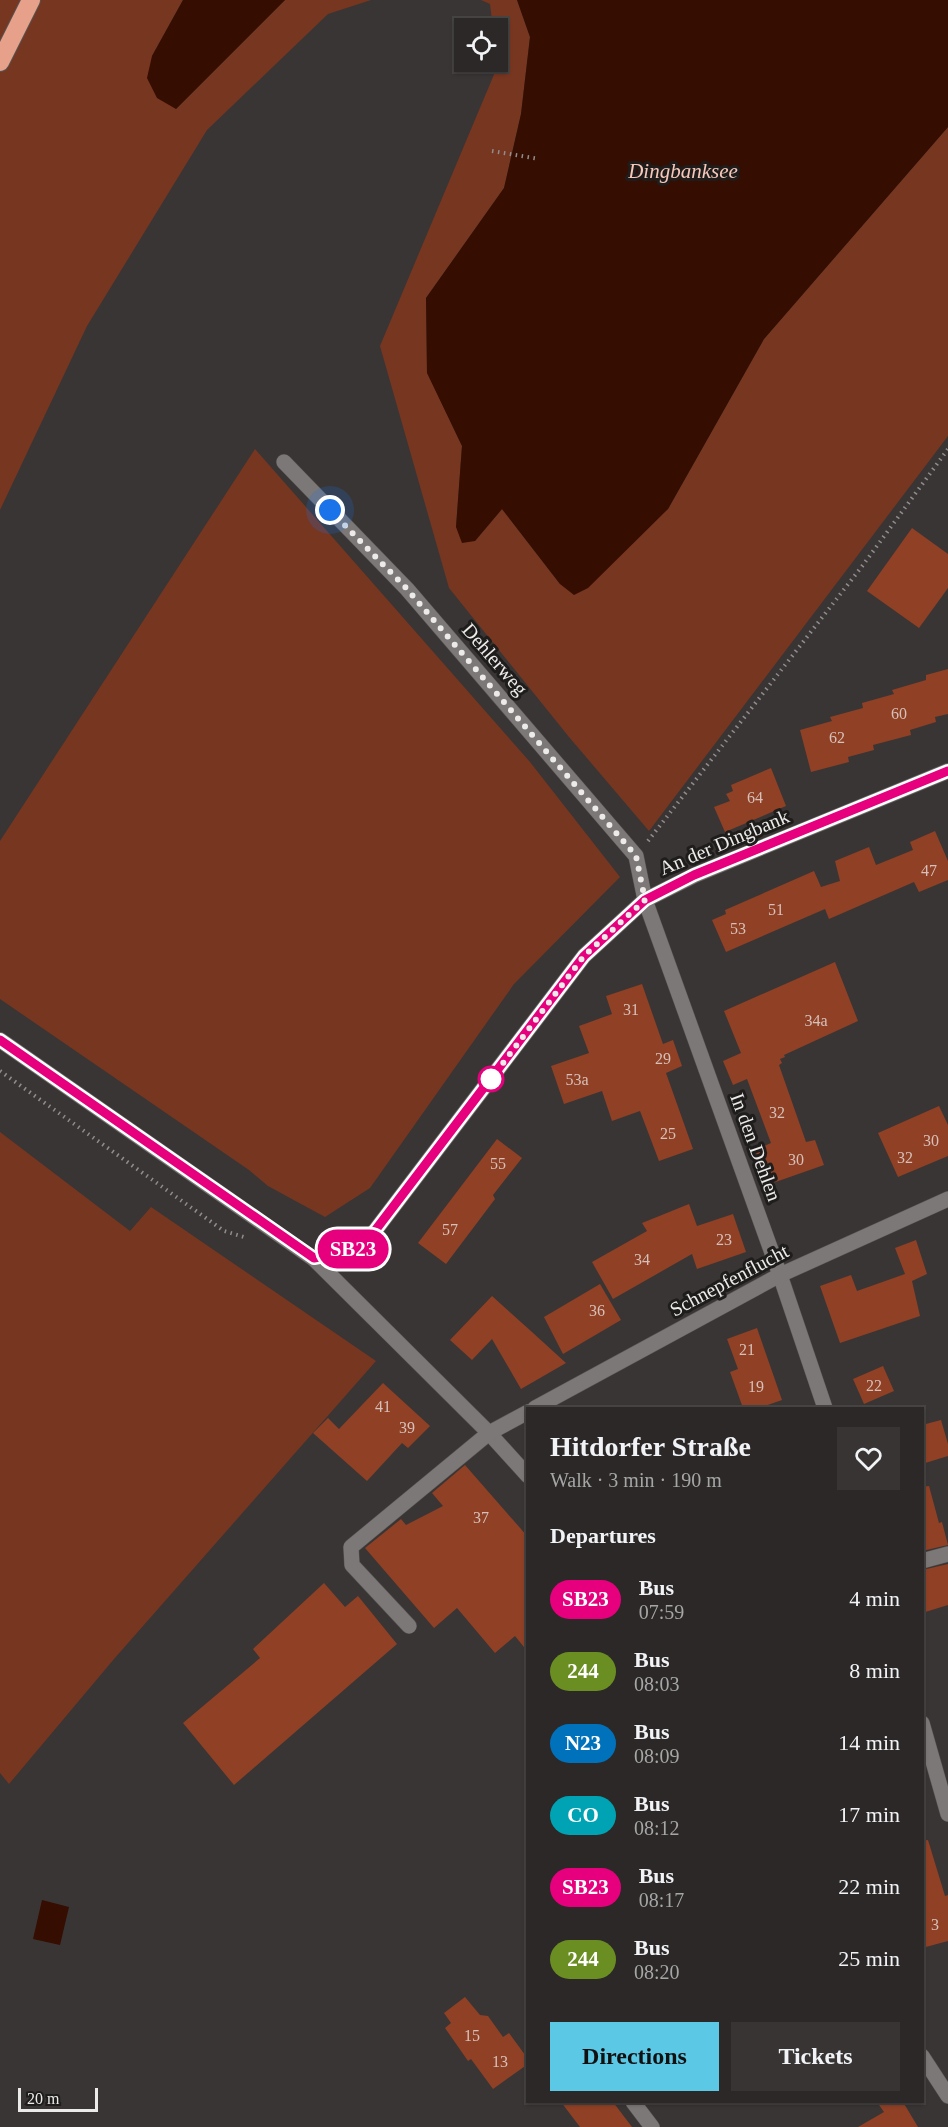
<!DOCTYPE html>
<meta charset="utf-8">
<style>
body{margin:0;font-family:Georgia,serif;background:#373433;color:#f1f3f6;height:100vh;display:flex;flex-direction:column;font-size:22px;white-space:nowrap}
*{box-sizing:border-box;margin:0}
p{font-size:20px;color:#a6a6a7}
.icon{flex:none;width:33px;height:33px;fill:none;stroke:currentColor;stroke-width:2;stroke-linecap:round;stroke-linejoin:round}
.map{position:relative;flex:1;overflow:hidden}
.drawer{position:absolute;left:526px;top:1407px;width:398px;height:696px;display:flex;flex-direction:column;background:#2b2827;border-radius:0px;box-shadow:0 2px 4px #0004,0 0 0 2px #474444}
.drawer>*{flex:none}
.badge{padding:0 12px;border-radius:20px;font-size:21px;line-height:39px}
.fabs{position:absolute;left:454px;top:18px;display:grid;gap:12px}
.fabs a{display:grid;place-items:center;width:54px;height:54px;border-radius:0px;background:#2b2827;box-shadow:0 2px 4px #0004,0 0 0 2px #474444;font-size:30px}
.scale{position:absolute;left:18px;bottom:15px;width:80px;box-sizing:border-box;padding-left:6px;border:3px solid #edebea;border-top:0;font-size:16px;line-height:21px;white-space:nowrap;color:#edebea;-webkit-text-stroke:4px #1f1d1c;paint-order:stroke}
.you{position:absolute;width:30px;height:30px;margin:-15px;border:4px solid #fff;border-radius:50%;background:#1a73e8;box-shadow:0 0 0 9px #1a73e833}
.map>.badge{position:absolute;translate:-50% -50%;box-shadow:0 0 0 3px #fff}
h2{padding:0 24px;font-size:22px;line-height:54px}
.round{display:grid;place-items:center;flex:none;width:63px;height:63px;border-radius:0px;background:#373433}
.overview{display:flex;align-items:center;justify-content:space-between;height:102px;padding:0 24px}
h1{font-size:28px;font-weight:800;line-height:45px}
.primary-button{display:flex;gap:12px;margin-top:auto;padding:12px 24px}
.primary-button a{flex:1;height:69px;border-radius:0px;background:#5bc8e6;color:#111;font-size:24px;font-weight:800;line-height:69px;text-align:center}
.primary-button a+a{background:#373433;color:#f1f3f6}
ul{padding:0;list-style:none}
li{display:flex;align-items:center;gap:18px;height:72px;padding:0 24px}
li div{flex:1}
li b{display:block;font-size:22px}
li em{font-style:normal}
li .badge{min-width:66px;font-weight:700;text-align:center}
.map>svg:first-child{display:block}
</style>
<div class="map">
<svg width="948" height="2127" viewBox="0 0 948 2127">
<rect width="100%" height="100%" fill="#393534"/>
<g fill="#773620">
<polygon points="0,0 183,0 152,56 176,109 285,0 371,0 328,14 207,130 87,326 0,510"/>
<polygon points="481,0 517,0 530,37 521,114 504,188 426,298 427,372 462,446 456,527 475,541 502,509 560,584 668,509 764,339 948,127 948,436 649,831 569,737 449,588 380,346 498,65 498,28 493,28 490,4"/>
<polygon points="255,449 530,762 620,877 514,984 370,1188 325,1217 268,1186 249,1170 0,999 0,841"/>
<polygon points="0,1132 130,1231 151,1207 376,1361 114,1659 9,1784 0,1773"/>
</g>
<g fill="#350d01">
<polygon points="183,0 285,0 176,109 157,98 147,78 152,56"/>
<polygon points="517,0 948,0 948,127 764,339 668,509 588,588 574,595 560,584 502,509 475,541 462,543 456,527 462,446 427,373 426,298 504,188 521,114 530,37"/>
<polygon points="42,1900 69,1907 60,1945 33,1939"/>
</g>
<g fill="#8f4025">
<polygon points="912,528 948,554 948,588 919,628 867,591"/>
<polygon points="948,669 948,714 935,717 936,722 910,730 911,735 873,745 874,750 848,757 849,762 811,772 800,730 832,721 830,717 863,708 862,703 894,694 892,690 926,680 926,675"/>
<polygon points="771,768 786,806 725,832 714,807 730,801 726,794 733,791 731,785"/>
<polygon points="935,831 948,861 948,880 919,892 914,882 829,919 825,909 726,952 712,920 726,914 725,910 814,871 821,887 840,881 835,861 869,847 876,865 913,850 910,842"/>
<polygon points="835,962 858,1021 784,1055 785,1057 780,1059 782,1063 779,1065 806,1142 815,1140 824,1165 767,1185 755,1150 771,1143 747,1079 733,1085 723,1061 741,1053 724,1011"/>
<polygon points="642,984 663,1044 673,1040 682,1066 666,1073 693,1149 659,1161 640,1111 612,1121 602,1091 564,1104 551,1066 589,1053 579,1026 612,1014 606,996"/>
<polygon points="939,1106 948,1125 948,1156 898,1177 878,1133"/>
<polygon points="497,1139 522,1158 493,1195 495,1199 446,1264 418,1243"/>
<polygon points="689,1204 697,1226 733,1214 746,1252 697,1269 692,1254 613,1299 592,1262 647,1231 642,1223"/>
<polygon points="916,1240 927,1274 912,1281 920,1316 840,1343 820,1286 851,1275 857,1291 905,1274 895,1248"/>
<polygon points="600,1284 621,1320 563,1354 544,1317"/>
<polygon points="492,1296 532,1332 566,1363 521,1389 492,1339 472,1360 450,1340"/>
<polygon points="757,1328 782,1400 759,1408 743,1408 730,1372 738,1369 727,1339"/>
<polygon points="883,1366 894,1391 864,1404 853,1379"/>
<polygon points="383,1383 430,1426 408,1448 402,1443 367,1481 313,1433 328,1418 339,1429"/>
<polygon points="941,1420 948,1444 948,1456 922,1464 922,1425"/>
<polygon points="465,1465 528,1537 528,1652 515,1636 495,1653 457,1608 434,1628 365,1548 401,1519 406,1525 443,1506 432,1493"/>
<polygon points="929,1486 939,1523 942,1522 948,1545 922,1551 922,1487"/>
<polygon points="948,1564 948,1605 922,1613 922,1570"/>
<polygon points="324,1583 345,1607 358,1596 397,1644 234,1785 183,1723 260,1658 253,1649"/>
<polygon points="928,1840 945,1896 948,1895 948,1941 922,1948 922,1841"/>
<polygon points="465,1997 480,2015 488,2016 503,2037 509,2033 528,2059 528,2064 493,2089 471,2059 468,2061 445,2028 451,2023 444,2013"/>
<polygon points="561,2102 613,2102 632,2127 580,2127"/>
<polygon points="877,2102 903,2102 918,2127 858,2127 884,2112"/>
</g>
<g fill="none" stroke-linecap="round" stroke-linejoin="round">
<defs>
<g id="minor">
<polyline points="284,462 407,589 636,856 645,900 780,1275 825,1408"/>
<polyline points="0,1040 314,1259 489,1433 528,1476"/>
<polyline points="314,1259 350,1251 374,1232 584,956 645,900 695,875 948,771"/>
<polyline points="535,1408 780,1275 948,1199"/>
<polyline points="922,1561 948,1554"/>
<polyline points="409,1626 352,1565 351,1547 489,1433 528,1412"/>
<polyline points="922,1723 948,1814"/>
<polyline points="922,2056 948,2096"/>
<polyline points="633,2102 652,2127"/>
</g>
<polyline id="highway" points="0,62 31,0"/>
</defs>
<use href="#minor" stroke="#555351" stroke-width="16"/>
<use href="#highway" stroke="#555351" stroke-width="20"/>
<g stroke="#908d8c" stroke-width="4" stroke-dasharray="1.5 4.5" stroke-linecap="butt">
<polyline points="492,151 539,159"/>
<polyline points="648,841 863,565 948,449"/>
<polyline points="0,1071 224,1231 244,1237"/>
</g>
<use href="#minor" stroke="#7c7877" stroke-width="15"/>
<use href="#highway" stroke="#e7a089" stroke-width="18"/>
</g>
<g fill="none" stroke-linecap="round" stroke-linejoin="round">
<defs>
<polyline id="line" points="0,1040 314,1258 351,1251 374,1232 584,956 645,900 694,875 948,771"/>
</defs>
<use href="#line" stroke="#fff" stroke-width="14"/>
<use href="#line" stroke="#e6007e" stroke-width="9"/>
<polyline stroke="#edebea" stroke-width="6" stroke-dasharray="0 10.8" points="330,510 407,589 636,856 645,900 584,956 491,1079"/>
</g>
<circle fill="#fff" stroke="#e6007e" stroke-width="3" cx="491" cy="1079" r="12"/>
<g text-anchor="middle" stroke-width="6" stroke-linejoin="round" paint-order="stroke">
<g font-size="16" fill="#d6c0b9">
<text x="899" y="719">60</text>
<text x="837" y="743">62</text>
<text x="755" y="803">64</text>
<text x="929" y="876">47</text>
<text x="776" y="915">51</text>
<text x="738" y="934">53</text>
<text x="631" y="1015">31</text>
<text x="816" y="1026">34a</text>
<text x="663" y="1064">29</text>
<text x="577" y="1085">53a</text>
<text x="777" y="1118">32</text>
<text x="668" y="1139">25</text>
<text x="931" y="1146">30</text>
<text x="905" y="1163">32</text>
<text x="796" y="1165">30</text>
<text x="498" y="1169">55</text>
<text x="450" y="1235">57</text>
<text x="724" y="1245">23</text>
<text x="642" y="1265">34</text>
<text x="597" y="1316">36</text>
<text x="747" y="1355">21</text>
<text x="874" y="1391">22</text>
<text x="756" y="1392">19</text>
<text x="383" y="1412">41</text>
<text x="407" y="1433">39</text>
<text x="481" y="1523">37</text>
<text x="935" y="1930">3</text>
<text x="472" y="2041">15</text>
<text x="500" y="2067">13</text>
</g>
<g font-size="20" fill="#edebea" stroke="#1f1d1c">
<text transform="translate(495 659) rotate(49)" y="7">Dehlerweg</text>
<text transform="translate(724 842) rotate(-23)" y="7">An der Dingbank</text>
<text transform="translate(756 1147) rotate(70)" y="7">In den Dehlen</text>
<text transform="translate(729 1280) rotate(-28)" y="7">Schnepfenflucht</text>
</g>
<g font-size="21" font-style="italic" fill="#f7c8b9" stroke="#1f1d1c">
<text x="683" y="178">Dingbanksee</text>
</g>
</g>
</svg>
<div class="fabs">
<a><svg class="icon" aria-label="locate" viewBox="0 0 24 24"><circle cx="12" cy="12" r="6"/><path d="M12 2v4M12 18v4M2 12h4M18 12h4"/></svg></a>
</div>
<div class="scale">20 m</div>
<div class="you" style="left:330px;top:510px"></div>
<b class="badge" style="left:353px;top:1249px;background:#e6007e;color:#fff">SB23</b>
<section class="drawer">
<div class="overview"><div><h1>Hitdorfer Straße</h1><p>Walk · 3 min · 190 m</p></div><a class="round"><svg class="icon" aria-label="heart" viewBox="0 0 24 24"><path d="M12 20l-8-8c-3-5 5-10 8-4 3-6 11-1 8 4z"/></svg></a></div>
<h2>Departures</h2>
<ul>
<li><span class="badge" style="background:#e6007e;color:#fff">SB23</span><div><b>Bus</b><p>07:59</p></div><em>4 min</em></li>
<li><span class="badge" style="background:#6b8e23;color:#fff">244</span><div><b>Bus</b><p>08:03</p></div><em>8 min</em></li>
<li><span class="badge" style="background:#0072bc;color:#fff">N23</span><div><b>Bus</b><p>08:09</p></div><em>14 min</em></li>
<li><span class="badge" style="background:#00a3b4;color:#fff">CO</span><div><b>Bus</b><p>08:12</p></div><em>17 min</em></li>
<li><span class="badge" style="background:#e6007e;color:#fff">SB23</span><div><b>Bus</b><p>08:17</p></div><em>22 min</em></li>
<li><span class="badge" style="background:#6b8e23;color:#fff">244</span><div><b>Bus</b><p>08:20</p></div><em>25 min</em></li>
</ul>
<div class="primary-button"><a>Directions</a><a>Tickets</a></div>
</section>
</div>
